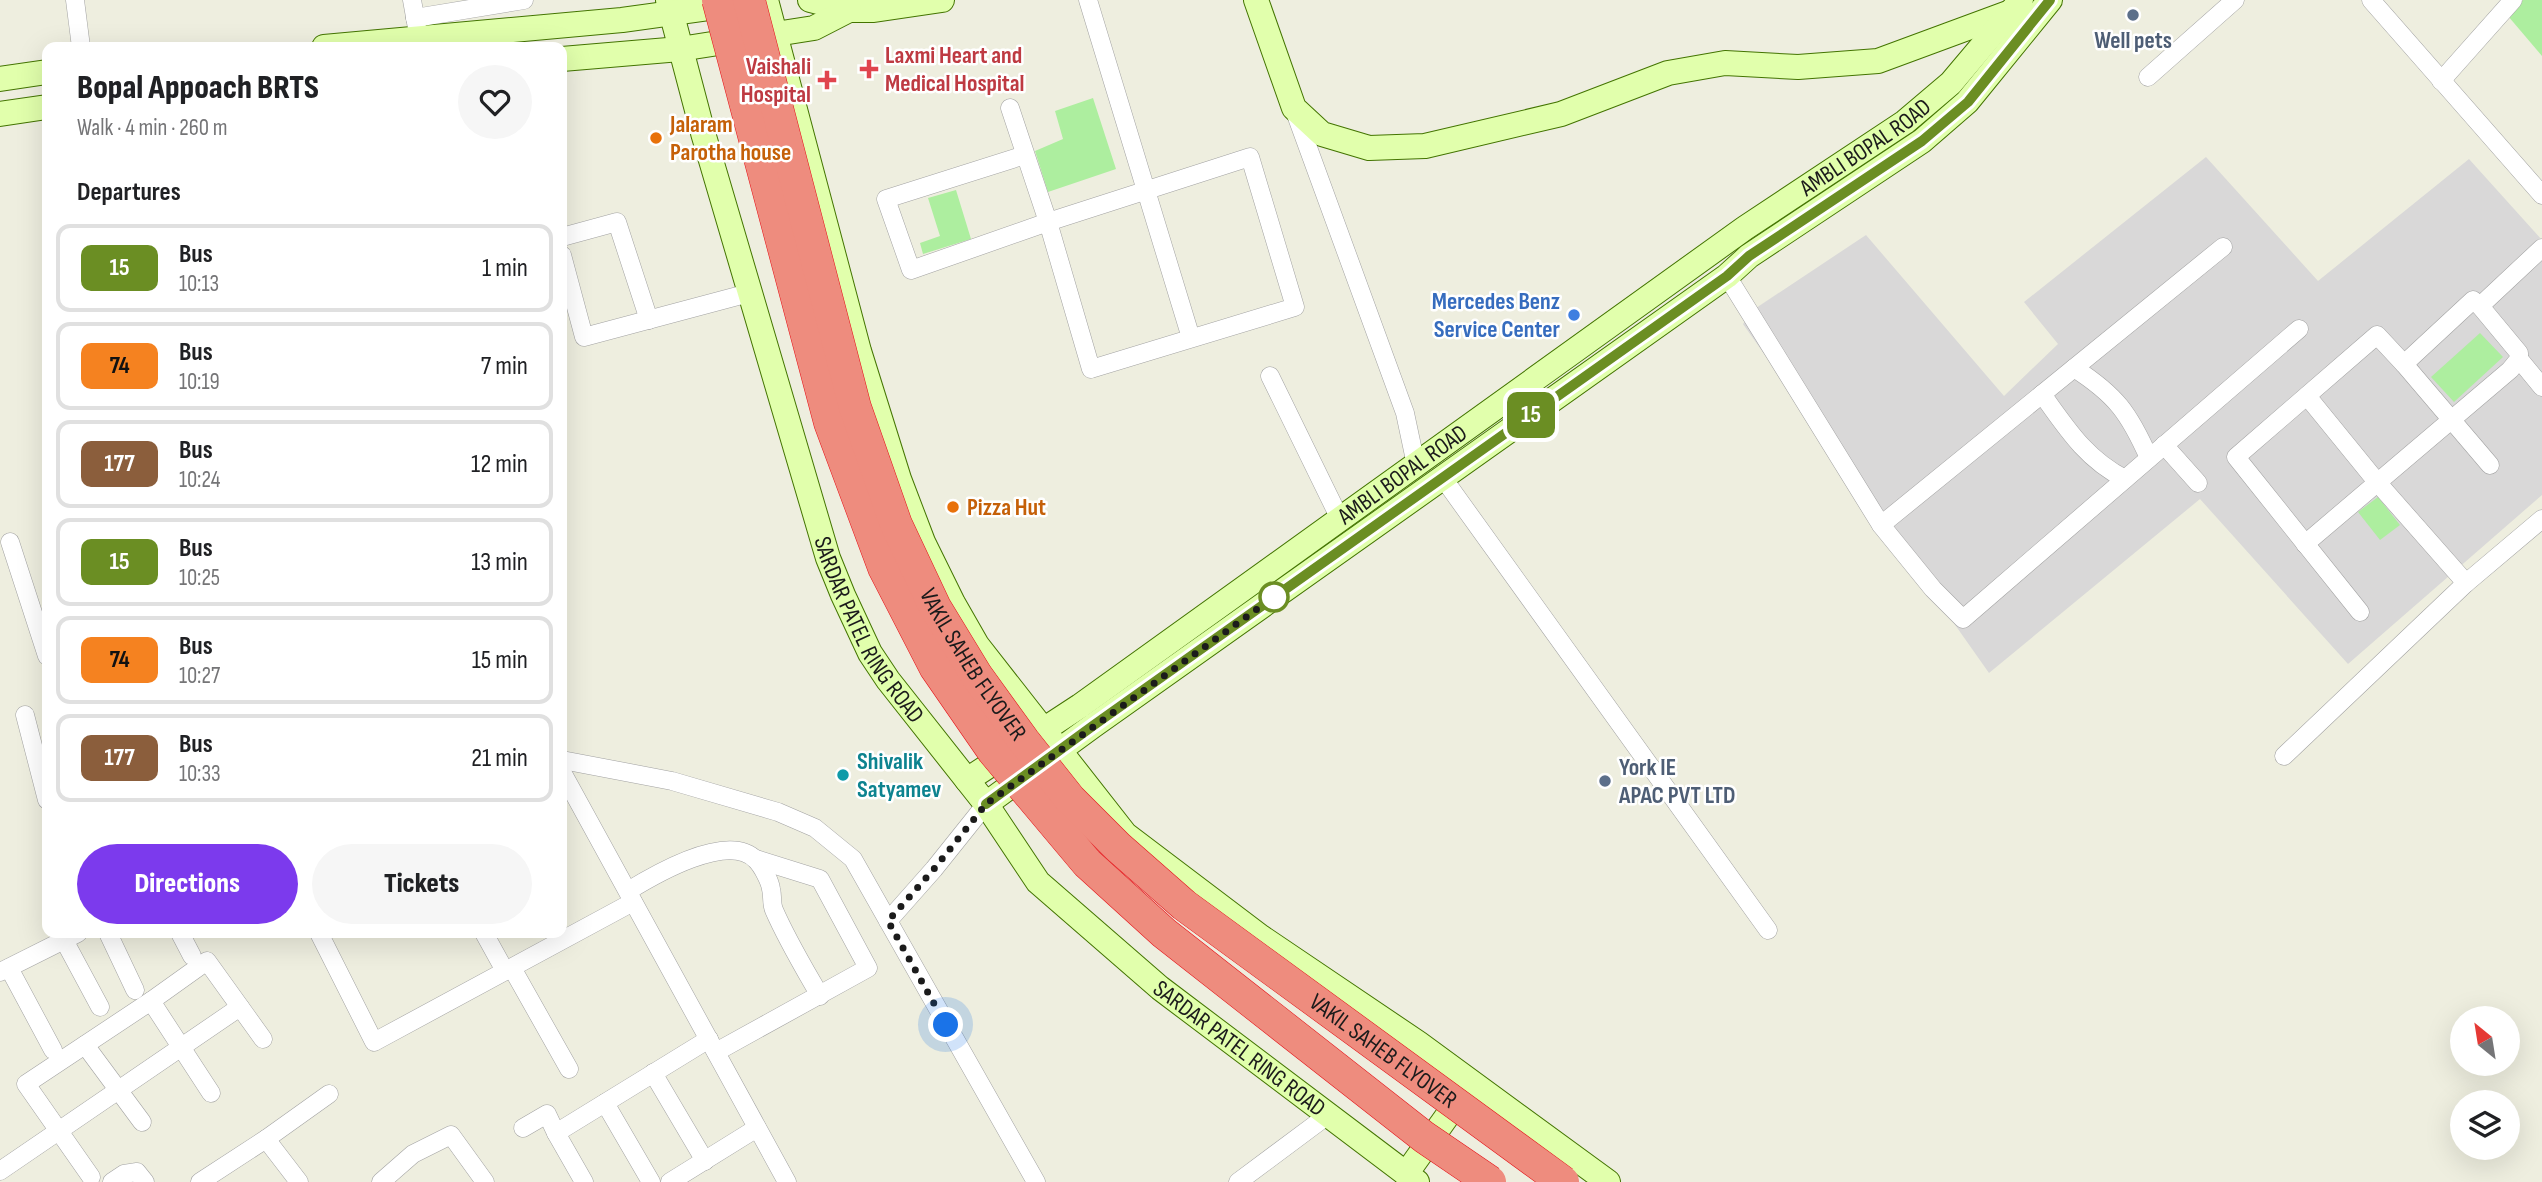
<!DOCTYPE html>
<meta charset="utf-8">
<style>
body{margin:0;font-family:"Sofia Sans Condensed",sans-serif;background:#f6f6f6;color:#202124;height:100vh;display:flex;flex-direction:column;font-size:26px;white-space:nowrap}
*{box-sizing:border-box;margin:0}
p{font-size:23px;color:#757577}
.icon{flex:none;width:38px;height:38px;fill:none;stroke:currentColor;stroke-width:2;stroke-linecap:round;stroke-linejoin:round}
.map{position:relative;flex:1;overflow:hidden}
.panel{position:absolute;left:42px;top:42px;width:525px;height:896px;display:flex;flex-direction:column;background:#fff;border-radius:14px;box-shadow:0 7px 28px #0002}
.panel>*{flex:none}
.badge{padding:0 14px;border-radius:10px;font-size:24px;line-height:46px}
.needle{width:46px;rotate:330deg}
.buttons{position:absolute;left:2450px;top:1006px;display:grid;gap:14px}
.buttons a{display:grid;place-items:center;width:70px;height:70px;border-radius:50%;background:#fff;box-shadow:0 7px 28px #0002;font-size:35px}
.you{position:absolute;width:35px;height:35px;margin:-18px;border:5px solid #fff;border-radius:50%;background:#1a73e8;box-shadow:0 0 0 10px #1a73e833}
.map>.badge{position:absolute;translate:-50% -50%;box-shadow:0 0 0 4px #fff}
h2{padding:0 35px;font-size:26px;line-height:63px}
.round{display:grid;place-items:center;flex:none;width:74px;height:74px;border-radius:37px;background:#f6f6f6}
.overview{display:flex;align-items:center;justify-content:space-between;height:119px;padding:0 35px}
h1{font-size:33px;font-weight:800;line-height:52px}
.cta{display:flex;gap:14px;margin-top:auto;padding:14px 35px}
.cta a{flex:1;height:80px;border-radius:42px;background:#7c3aed;color:#fff;font-size:28px;font-weight:800;line-height:80px;text-align:center}
.cta a+a{background:#f6f6f6;color:#202124}
ul{padding:0;list-style:none}
li{display:flex;align-items:center;gap:21px;height:88px;margin:0 14px 10px;padding:0 21px;border:4px solid #e0e0e0;border-radius:14px}
li div{flex:1}
li b{display:block;font-size:26px}
li em{font-style:normal}
li .badge{min-width:77px;font-weight:700;text-align:center}
.map>svg:first-child{display:block}
</style>
<div class="map">
<svg width="2542" height="1182" viewBox="0 0 2542 1182">
<rect width="100%" height="100%" fill="#eeeedf"/>
<polygon fill="#d9d8d8" points="2206,157 2318,281 2469,159 2542,240 2542,495 2348,664 2200,499 1989,673 1743,324 1756,308 1866,235 2004,396 2058,344 2024,302"/>
<g fill="#adee9f">
<polygon points="2523,0 2542,0 2542,56 2508,16"/>
<polygon points="1093,98 1116,169 1048,192 1035,151 1063,139 1055,111"/>
<polygon points="956,190 971,239 923,254 920,243 940,236 928,198"/>
<polygon points="2480,333 2503,357 2454,402 2431,377"/>
<polygon points="2378,497 2400,525 2380,540 2358,512"/>
</g>
<g fill="none" stroke-linecap="round" stroke-linejoin="round">
<defs>
<g id="street">
<polyline points="75,0 81,47"/>
<polyline points="412,0 417,28"/>
<polyline points="1088,0 1191,338"/>
<polyline points="2371,0 2542,195"/>
<polyline points="415,18 524,0"/>
<polyline points="2148,77 2235,0"/>
<polyline points="2441,81 2513,0"/>
<polyline points="1010,108 1048,222 1091,369 1295,307 1250,157 1048,222 911,270 886,199 1025,155"/>
<polyline points="1295,112 1405,413 1416,465"/>
<polyline points="562,237 617,222 649,320"/>
<polyline points="562,255 584,337 749,293"/>
<polyline points="1727,276 1881,525 1933,589 1963,619 2299,329"/>
<polyline points="2480,306 2473,300 2404,364 2490,465"/>
<polyline points="2519,359 2542,387"/>
<path d="M2074,368c42,27 55,45 75,90"/>
<polyline points="1270,376 1340,519"/>
<path d="M2042,394c25,35 44,65 83,85"/>
<polyline points="2307,396 2377,482 2466,583"/>
<polyline points="2164,445 2198,483"/>
<polyline points="1443,478 1768,930"/>
<polyline points="1881,525 2223,247"/>
<polyline points="10,542 47,656"/>
<polyline points="2305,544 2510,370 2519,359 2519,353 2480,306 2542,248"/>
<polyline points="2360,612 2236,457 2377,335 2404,364"/>
<polyline points="25,715 47,800"/>
<polyline points="2284,756 2465,584 2542,519"/>
<polyline points="562,760 672,781 778,812 815,828 853,859 1036,1182"/>
<polyline points="562,772 787,1182"/>
<path d="M628,891c26,-16 101,-60 128,-31 6,6 14,21 15,29 2,7 0,14 3,21 13,30 30,58 46,86"/>
<polyline points="888,921 934,869 986,804"/>
<polyline points="108,933 135,990"/>
<polyline points="180,933 192,956"/>
<polyline points="319,933 374,1042 633,902"/>
<polyline points="484,933 505,971"/>
<polyline points="64,940 100,1007"/>
<polyline points="9,968 53,1050"/>
<polyline points="512,968 569,1069"/>
<polyline points="0,972 78,933"/>
<polyline points="151,1001 211,1093"/>
<polyline points="85,1045 142,1122"/>
<polyline points="716,1052 868,968 820,879 756,859"/>
<polyline points="653,1073 705,1161"/>
<polyline points="605,1103 651,1182"/>
<polyline points="523,1128 547,1114 556,1133 709,1039"/>
<polyline points="556,1133 584,1182"/>
<polyline points="266,1139 329,1094"/>
<polyline points="0,1171 240,1007"/>
<polyline points="91,1177 26,1084 151,1001 207,961 263,1039"/>
<polyline points="112,1182 124,1174 137,1172 145,1182"/>
<polyline points="200,1182 266,1139 299,1182"/>
<polyline points="381,1182 413,1154 451,1135 485,1182"/>
<polyline points="670,1182 757,1128"/>
<polyline points="1238,1182 1328,1115"/>
</g>
<g id="secondary">
<path id="s1" d="M668,0l35,133 125,425 15,37 27,58 18,27 98,124 52,78 122,106 257,194"/>
<polyline points="766,0 859,351 899,479 923,542 953,603 977,645 1125,834 1261,937 1418,1043 1608,1182"/>
<polyline points="810,0 849,10 874,10 942,0"/>
<polyline points="1256,0 1294,108 1322,134 1369,148 1425,146 1561,114 1668,73 1725,63 1798,67 1878,61 2008,13"/>
<polyline points="324,47 622,20 737,4"/>
<polyline points="562,59 680,49 814,28 849,10"/>
<polyline points="0,79 47,72"/>
<polyline points="0,114 47,107"/>
<path id="s2" d="M967,780l113,-74 665,-478 160,-106 46,-39 70,-83"/>
<polyline points="986,804 1094,725 1727,276 1749,256 1922,141 1967,102 2050,0"/>
<polyline points="1406,1174 1465,1091"/>
</g>
</defs>
<use href="#street" stroke="#a2a2a2" stroke-width="19"/>
<use href="#secondary" stroke="#437400" stroke-width="26"/>
<use href="#street" stroke="#fff" stroke-width="18"/>
<use href="#secondary" stroke="#e1ffac" stroke-width="24"/>
<defs>
<g id="highway-bridge">
<polyline points="718,0 830,423 884,568 935,667 993,751 1087,863 1164,933 1424,1137 1490,1182"/>
<path id="s3" d="M749,0l106,407 41,117 39,83 42,69 47,65 46,58 48,48 66,58 379,277"/>
</g>
</defs>
<use href="#highway-bridge" stroke="#e51319" stroke-width="33" stroke-linecap="butt"/>
<use href="#highway-bridge" stroke="#ee8c7e" stroke-width="32"/>
</g>
<g fill="none" stroke-linecap="round" stroke-linejoin="round">
<defs>
<polyline id="line" points="986,804 1094,725 1727,276 1749,256 1922,141 1968,102 2050,0"/>
</defs>
<use href="#line" stroke="#fff" stroke-width="16"/>
<use href="#line" stroke="#6b8e23" stroke-width="10"/>
<polyline stroke="#1b1b1b" stroke-width="7" stroke-dasharray="0 12.6" points="946,1025 888,921 934,869 986,804 1274,597"/>
</g>
<g fill="#5c6f8a" stroke="#fff" stroke-width="2.5">
<circle cx="2133" cy="15" r="7"/>
<circle cx="1605" cy="781" r="7"/>
</g>
<g fill="#e0444e" stroke="#fff" stroke-width="2.5">
<path d="M865.5 58.5h7v7h7v7h-7v7h-7v-7h-7v-7h7z"/>
<path d="M823.5 69.5h7v7h7v7h-7v7h-7v-7h-7v-7h7z"/>
</g>
<g fill="#e8710a" stroke="#fff" stroke-width="2.5">
<circle cx="656" cy="138" r="7"/>
<circle cx="953" cy="507" r="7"/>
</g>
<circle fill="#3f7fe0" stroke="#fff" stroke-width="2.5" cx="1574" cy="315" r="7"/>
<circle fill="#fff" stroke="#6b8e23" stroke-width="3.5" cx="1274" cy="597" r="14"/>
<circle fill="#0f9aa8" stroke="#fff" stroke-width="2.5" cx="843" cy="775" r="7"/>
<g text-anchor="middle" stroke-width="5" stroke-linejoin="round" paint-order="stroke">
<g font-size="24" font-weight="bold" fill="#4e5e75" stroke="#fff">
<text x="2133" y="48">Well pets</text>
<text x="1619" y="775" text-anchor="start">York IE<tspan x="1619" dy="28">APAC PVT LTD</tspan></text>
</g>
<g font-size="24" font-weight="bold" fill="#be3a42" stroke="#fff" text-anchor="start">
<text x="885" y="63">Laxmi Heart and<tspan x="885" dy="28">Medical Hospital</tspan></text>
<text x="811" y="74" text-anchor="end">Vaishali<tspan x="811" dy="28">Hospital</tspan></text>
</g>
<g font-size="24" font-weight="bold" fill="#c56008" stroke="#fff" text-anchor="start">
<text x="670" y="132">Jalaram<tspan x="670" dy="28">Parotha house</tspan></text>
<text x="967" y="515">Pizza Hut</text>
</g>
<g font-size="24" fill="#1b1b1b" stroke="#fff">
<text dy="8" stroke="none"><textPath href="#s2" startOffset="1099">AMBLI BOPAL ROAD</textPath></text>
<text dy="8" stroke="none"><textPath href="#s2" startOffset="532">AMBLI BOPAL ROAD</textPath></text>
<text dy="8" stroke="none"><textPath href="#s1" startOffset="663">SARDAR PATEL RING ROAD</textPath></text>
<text dy="8" stroke="none"><textPath href="#s3" startOffset="705">VAKIL SAHEB FLYOVER</textPath></text>
<text dy="8" stroke="none"><textPath href="#s1" startOffset="1230">SARDAR PATEL RING ROAD</textPath></text>
<text dy="8" stroke="none"><textPath href="#s3" startOffset="1274">VAKIL SAHEB FLYOVER</textPath></text>
</g>
<g font-size="24" font-weight="bold" fill="#366cbe" stroke="#fff" text-anchor="end">
<text x="1560" y="309">Mercedes Benz<tspan x="1560" dy="28">Service Center</tspan></text>
</g>
<g font-size="24" font-weight="bold" fill="#0d838f" stroke="#fff" text-anchor="start">
<text x="857" y="769">Shivalik<tspan x="857" dy="28">Satyamev</tspan></text>
</g>
</g>
</svg>
<div class="buttons">
<a><svg class="needle" viewBox="-14 -14 28 28"><path d="M0-13l5 13h-10z" fill="#e53935"/><path d="M0 13l5-13h-10z" fill="#757577"/></svg></a>
<a><svg class="icon" aria-label="layers" viewBox="0 0 24 24"><path d="M12 4l9 5-9 5-9-5zM3 14l9 5 9-5"/></svg></a>
</div>
<div class="you" style="left:946px;top:1025px"></div>
<b class="badge" style="left:1531px;top:415px;background:#6b8e23;color:#fff">15</b>
<section class="panel">
<div class="overview"><div><h1>Bopal Appoach BRTS</h1><p>Walk · 4 min · 260 m</p></div><a class="round"><svg class="icon" aria-label="heart" viewBox="0 0 24 24"><path d="M12 20l-8-8c-3-5 5-10 8-4 3-6 11-1 8 4z"/></svg></a></div>
<h2>Departures</h2>
<ul>
<li><span class="badge" style="background:#6b8e23;color:#fff">15</span><div><b>Bus</b><p>10:13</p></div><em>1 min</em></li>
<li><span class="badge" style="background:#f58220;color:#111">74</span><div><b>Bus</b><p>10:19</p></div><em>7 min</em></li>
<li><span class="badge" style="background:#8b5e3c;color:#fff">177</span><div><b>Bus</b><p>10:24</p></div><em>12 min</em></li>
<li><span class="badge" style="background:#6b8e23;color:#fff">15</span><div><b>Bus</b><p>10:25</p></div><em>13 min</em></li>
<li><span class="badge" style="background:#f58220;color:#111">74</span><div><b>Bus</b><p>10:27</p></div><em>15 min</em></li>
<li><span class="badge" style="background:#8b5e3c;color:#fff">177</span><div><b>Bus</b><p>10:33</p></div><em>21 min</em></li>
</ul>
<div class="cta"><a>Directions</a><a>Tickets</a></div>
</section>
</div>
